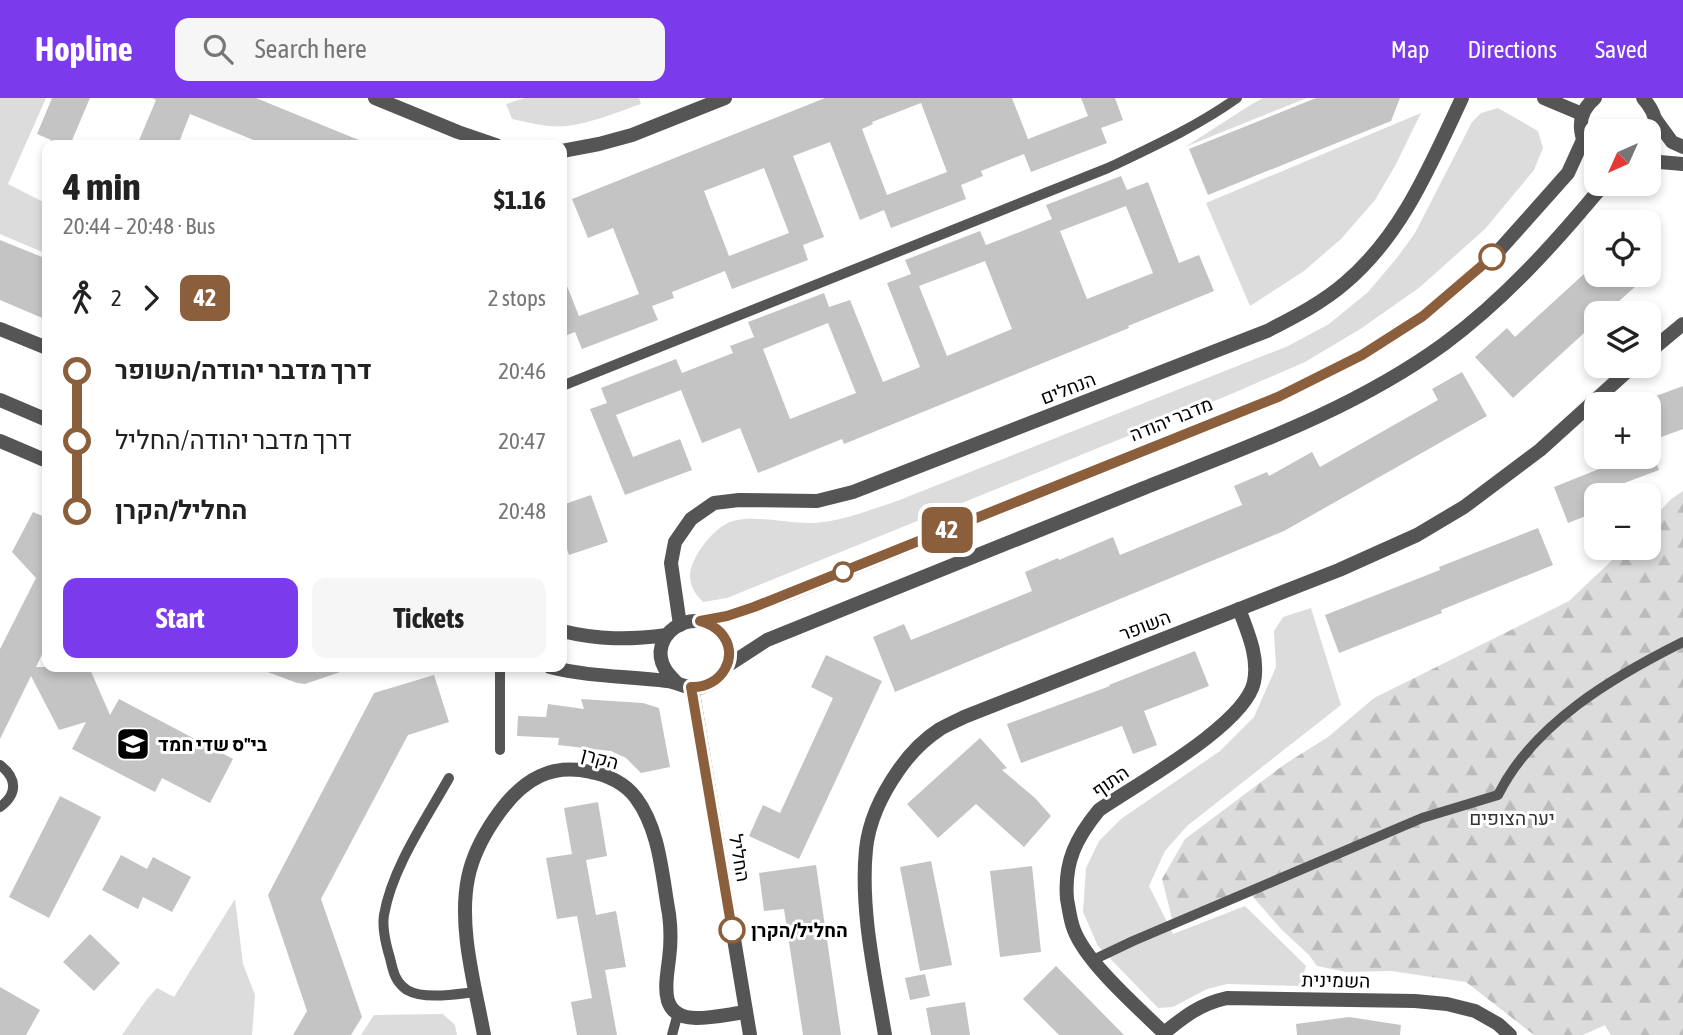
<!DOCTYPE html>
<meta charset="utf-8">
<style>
body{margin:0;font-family:"Asap Condensed",Heebo,sans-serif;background:#f6f6f6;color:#222;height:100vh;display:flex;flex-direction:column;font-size:26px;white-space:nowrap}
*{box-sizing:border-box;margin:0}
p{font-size:23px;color:#767676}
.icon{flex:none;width:38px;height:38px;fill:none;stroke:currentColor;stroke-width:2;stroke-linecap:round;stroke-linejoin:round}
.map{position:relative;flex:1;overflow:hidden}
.details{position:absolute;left:42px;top:42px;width:525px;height:532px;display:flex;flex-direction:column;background:#fff;border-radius:14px;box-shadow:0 4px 10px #0003}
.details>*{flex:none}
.badge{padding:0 14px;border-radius:10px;font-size:24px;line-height:46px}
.needle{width:46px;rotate:225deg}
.controls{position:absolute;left:1584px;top:21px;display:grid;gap:14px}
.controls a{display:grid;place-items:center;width:77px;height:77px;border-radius:14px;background:#fff;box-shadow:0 4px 10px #0003;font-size:35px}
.map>.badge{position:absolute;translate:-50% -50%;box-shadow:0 0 0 4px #fff}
.legs{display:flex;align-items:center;gap:10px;height:77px;padding:0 21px;font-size:23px}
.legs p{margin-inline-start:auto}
.overview{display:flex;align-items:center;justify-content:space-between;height:119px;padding:0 21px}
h1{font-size:38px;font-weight:700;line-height:52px}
.action{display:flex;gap:14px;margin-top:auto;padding:14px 21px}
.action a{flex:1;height:80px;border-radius:14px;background:#7c3aed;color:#fff;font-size:28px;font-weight:700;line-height:80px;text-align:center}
.action a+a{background:#f6f6f6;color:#222}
ul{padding:0 21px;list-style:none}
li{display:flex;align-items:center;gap:24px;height:70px;font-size:26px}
li i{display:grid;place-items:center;width:10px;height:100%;margin:0 9px;background:currentColor}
li i::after{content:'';width:18px;height:18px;margin:-9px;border:5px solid;border-radius:50%;background:#fff}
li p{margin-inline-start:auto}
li:first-child i{background:linear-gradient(#0000 50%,currentColor 0)}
li:last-child i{background:linear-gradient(currentColor 50%,#0000 0)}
header{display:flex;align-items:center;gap:42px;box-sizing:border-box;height:98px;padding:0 35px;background:#7c3aed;color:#fff}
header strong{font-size:33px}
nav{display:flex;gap:38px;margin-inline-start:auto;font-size:24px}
.search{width:490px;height:63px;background:#f6f6f6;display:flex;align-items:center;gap:18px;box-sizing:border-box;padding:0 24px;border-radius:14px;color:#767676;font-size:26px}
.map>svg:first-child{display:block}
</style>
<header>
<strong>Hopline</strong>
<div class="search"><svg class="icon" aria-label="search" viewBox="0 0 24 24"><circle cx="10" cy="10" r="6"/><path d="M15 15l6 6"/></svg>Search here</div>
<nav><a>Map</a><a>Directions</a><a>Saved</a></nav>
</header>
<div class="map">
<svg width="1683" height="937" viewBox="0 0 1683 937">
<defs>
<pattern id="forest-firs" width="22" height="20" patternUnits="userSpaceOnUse" patternTransform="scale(1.75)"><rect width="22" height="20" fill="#dcdcdc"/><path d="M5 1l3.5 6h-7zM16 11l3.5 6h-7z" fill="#bbb"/></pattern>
</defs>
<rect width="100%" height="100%" fill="#fff"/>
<g fill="#dcdcdc">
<polygon points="0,0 46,0 8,86 47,106 47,156 0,136"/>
<path d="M525,0h114l2,6c-24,8 -49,19 -74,22 -18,2 -37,-3 -55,-7l-6,-15z"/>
<polygon points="1263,0 1307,0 1185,49 1252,6"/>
<path d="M1498,10l40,23 5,17 -9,22 -49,59 -65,58 -58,41 -57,34 -76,33 -502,203 -24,4c-7,-7 -12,-14 -13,-24 -2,-18 25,-53 43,-57 22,-6 52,2 75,2 31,0 61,-13 89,-22l391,-155 41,-22 39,-32 28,-33 19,-26 57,-111 9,-9z"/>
<polygon points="1421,15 1395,68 1375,102 1341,141 1304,173 1250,208 1206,105"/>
<polygon points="1311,510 1341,607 1187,728 1165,753 1149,788 1173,836 1245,808 1306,868 1300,888 1227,886 1207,891 1173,909 1158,910 1098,848 1083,814 1086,770 1099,743 1121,721 1220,653 1254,619 1276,569 1274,533 1283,519"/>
<polygon points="235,801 243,866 255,897 252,937 122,937 147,901 157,890 174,899"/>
<polygon points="443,916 455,927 457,937 361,937 374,917"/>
</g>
<polygon fill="url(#forest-firs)" points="1683,393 1683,937 1611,937 1605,927 1583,937 1534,937 1466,884 1391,873 1346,874 1317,868 1309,857 1281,831 1248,793 1173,825 1162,781 1185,741 1285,666 1328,639 1374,600 1569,503 1625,450 1648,450 1649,425 1671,401"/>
<g fill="#c4c4c4" fill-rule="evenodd">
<polygon points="52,0 90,0 70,47 49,47 51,42 37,36"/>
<polygon points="152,0 256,0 371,47 266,47 190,16 178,47 137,47 156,2"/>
<path d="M825,0h187l16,41 60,-23 -7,-18h34l8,22 -22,8 6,15 -76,29 -7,-18 -43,17 2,5 -22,9 5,14 -75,29 -7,-18 -24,10 -30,-78 -37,14 31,81 -21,8 5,15 -76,29 -7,-18 -53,21 2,6 -22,8 6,14 -76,29 -7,-17 -13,5v-60l1,-1 16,40 60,-22 -26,-66 -25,10 -16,-39zM921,5l26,69 -60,23 -25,-66 11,-5 -1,-2zM764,70l25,65 -60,23 -25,-65z"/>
<polygon points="1316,0 1400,0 1391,23 1208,97 1189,51"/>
<path d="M1121,78l6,14 21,-8 31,81 20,-8 15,36 -86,35 1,2 -285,116 -2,-5 -84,34 -18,-45 -38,15 -21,-53 -65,25 17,42 47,-18 12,31 -67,25 -35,-86 17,-6 -6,-15 75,-29 6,14 51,-20 -3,-7 24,-9 -6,-15 76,-29 5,14 21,-7 33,82 37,-15 -33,-84 24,-9 -6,-14 75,-29 6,14 21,-8 45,-18 -6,-14zM1126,108l27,67 -66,26 -27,-68zM985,163l27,68 -65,27 -28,-70zM828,225l28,70 -66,26 -27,-70z"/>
<polygon points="0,142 47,161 47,222 0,202"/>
<polygon points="1596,165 1596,177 1648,177 1606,215 1596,215 1596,224 1513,300 1475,259 1507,230 1515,239"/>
<polygon points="1462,274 1487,318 1284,433 895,594 873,539 904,526 911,542 1032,493 1025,474 1058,460 1059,462 1113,439 1120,457 1242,407 1234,388 1267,374 1269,378 1312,354 1320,369 1438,302 1432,291"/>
<polygon points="1683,288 1683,331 1648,344 1648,301"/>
<polygon points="1606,359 1654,359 1659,372 1603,393 1605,397 1596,397 1596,414 1568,425 1554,389 1609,367"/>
<polygon points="591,397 608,444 569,457 562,437 562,407"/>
<polygon points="33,414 47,420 47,546 36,569 89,569 110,617 119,601 233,661 210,705 162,680 155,694 72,651 86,624 59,632 31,578 0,641 0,551 36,480 12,454"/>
<polygon points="1538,430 1553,467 1441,512 1442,515 1339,555 1325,517 1440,472 1439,469"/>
<polygon points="1195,553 1209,588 1144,613 1157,647 1133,656 1122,628 1021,665 1007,626 1110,588 1109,587"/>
<polygon points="826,557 882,583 799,761 749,738 763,707 780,715 833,600 811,589"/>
<polygon points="258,569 346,569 346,572 305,586 297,585 257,570"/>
<polygon points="434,577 449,624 408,637 321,801 362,919 351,937 293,937 307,913 268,797 374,595"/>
<polygon points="581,601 643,605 659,610 670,669 641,675 626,660 611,653 558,647 559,640 517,638 518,618 546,619 548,606 584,611"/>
<polygon points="980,640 1007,670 1002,672 1035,700 1051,718 1024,749 976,706 938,740 907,706"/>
<polygon points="60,698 101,719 49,820 9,799"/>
<polygon points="598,704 607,758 586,762 596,817 616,813 626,869 605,872 617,937 577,937 571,904 592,900 577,818 557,821 546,760 572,756 564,710"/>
<polygon points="121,757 147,771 153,759 191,779 172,814 143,799 138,811 102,792"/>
<polygon points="931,763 952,867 920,873 900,769"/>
<polygon points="816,767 841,937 803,937 784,811 764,813 759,775"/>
<polygon points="1032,768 1041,854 1000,859 990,773"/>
<polygon points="90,836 120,865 94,893 63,864"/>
<polygon points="1056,868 1124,937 1059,937 1023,901"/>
<polygon points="925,876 930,898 910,902 905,880"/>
<polygon points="0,889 40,912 26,937 0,937"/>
<polygon points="965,904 970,937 931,937 926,910"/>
<polygon points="1349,919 1401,927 1400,937 1297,937 1296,926"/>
</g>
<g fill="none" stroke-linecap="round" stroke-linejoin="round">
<g stroke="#555" stroke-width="10">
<path d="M562,288l546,-218c44,-21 90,-42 129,-70"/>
<polyline points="500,652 500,569"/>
<path d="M0,667c17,13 18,29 0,42"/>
<path d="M449,680c-23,41 -57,90 -65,137 -2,13 2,30 6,43 3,13 5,24 17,32 17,10 50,4 69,2"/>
<path d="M1093,862l40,-19 289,-123 76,-23c36,-72 115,-118 185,-153"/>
<polyline points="672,937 678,915"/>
</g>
<g stroke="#555" stroke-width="14">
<polyline points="375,0 458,34 496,47"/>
<polyline points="1544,0 1582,16"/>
<polyline points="1656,22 1672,44 1683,49"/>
<polyline points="562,53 599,46 632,37 725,0"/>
<polyline points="1648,63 1683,66"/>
<polyline points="0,231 47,250"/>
<polyline points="1648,255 1683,226"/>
<path d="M680,527l-9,-62 4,-21 16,-23 23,-16 25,-3 78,1 36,-9 414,-161c27,-14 55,-28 78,-48 57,-48 86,-119 117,-185"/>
<path d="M1164,935c21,-17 36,-29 63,-35l188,3 32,3 28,7 23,13 12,11"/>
<path d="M484,937c-9,-49 -26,-108 -16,-157 7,-35 39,-87 72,-102 17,-8 33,-8 51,-4 17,3 35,12 45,26 24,32 26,78 33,116 2,15 2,30 0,45 -3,25 -11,58 27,59 17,0 34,-4 50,-6"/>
<path d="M885,937c-10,-60 -25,-125 -19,-186 3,-29 16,-55 32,-78 11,-16 25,-31 42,-42 7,-4 16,-8 24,-12l375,-147 78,-35 47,-28 76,-57 93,-84"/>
<path d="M1166,937c-26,-26 -79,-71 -92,-105 -4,-10 -5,-21 -7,-31 -3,-37 9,-61 32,-89 36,-25 146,-85 155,-128 5,-25 -6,-49 -15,-73"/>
</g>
<g stroke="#555" stroke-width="14">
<path d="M1595,0c-21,17 -17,43 1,59"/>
<path d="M1643,0c16,18 16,31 5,53"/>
<polyline points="0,302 47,322"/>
<polyline points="0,343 47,363"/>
<polyline points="700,523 727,518 784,498 1278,299 1362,257 1423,218 1495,157 1568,75 1583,42"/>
<path d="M562,533c37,9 67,9 105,4"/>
<path d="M727,568l40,-26c125,-51 251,-101 377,-152 103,-41 209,-78 300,-144 61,-45 112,-102 160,-160"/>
<path d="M550,569c39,10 78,9 117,14 11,1 20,8 31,7 14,-2 27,-13 30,-27 2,-11 -1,-22 -8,-30 -28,-27 -74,5 -55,38 3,5 7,9 11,13"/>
<polyline points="692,589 750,937"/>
</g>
</g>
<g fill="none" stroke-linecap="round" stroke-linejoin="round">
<defs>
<path id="line-1" d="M732,832l-41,-243c30,2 51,-32 29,-55 -6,-6 -13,-9 -20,-11l27,-5 27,-9 524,-210 84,-42 61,-39 69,-59"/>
</defs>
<use href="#line-1" stroke="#fff" stroke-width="16"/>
<use href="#line-1" stroke="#8b5e3c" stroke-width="10"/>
</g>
<defs>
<symbol id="school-square" viewBox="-11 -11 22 22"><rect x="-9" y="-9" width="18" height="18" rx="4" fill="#000" stroke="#fff"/><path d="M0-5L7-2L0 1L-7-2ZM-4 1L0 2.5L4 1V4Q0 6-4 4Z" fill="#fff"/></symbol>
</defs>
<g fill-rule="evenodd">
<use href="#school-square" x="114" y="627" width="38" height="38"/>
</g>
<g fill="#fff" stroke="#8b5e3c" stroke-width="3.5">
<circle cx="1492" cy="159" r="12"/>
<circle cx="843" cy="474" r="9"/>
<circle cx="732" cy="832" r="12"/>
</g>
<g text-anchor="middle" stroke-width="6" stroke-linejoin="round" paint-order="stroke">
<g font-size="19" fill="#000" stroke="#fff">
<text transform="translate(1068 290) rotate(-21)" y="7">הנחלים</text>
<text transform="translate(1171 321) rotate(-22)" y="7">מדבר יהודה</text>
<text transform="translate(1145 527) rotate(-21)" y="7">השופר</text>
<text transform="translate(600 660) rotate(15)" y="7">הקרן</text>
<text transform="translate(1110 683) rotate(-35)" y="7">התוף</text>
<text transform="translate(740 760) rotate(80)" y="7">החליל</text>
<text transform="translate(1336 882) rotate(1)" y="7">השמינית</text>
</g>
<g font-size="19" font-weight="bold" fill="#000" stroke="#fff" text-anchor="start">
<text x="158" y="653">בי"ס שדי חמד</text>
</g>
<g font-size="19" fill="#333" stroke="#fff">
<text x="1512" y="727">יער הצופים</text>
</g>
<g font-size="19" font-weight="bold" fill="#000" stroke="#fff" text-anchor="start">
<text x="751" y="839">החליל/הקרן</text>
</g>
</g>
</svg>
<div class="controls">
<a><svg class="needle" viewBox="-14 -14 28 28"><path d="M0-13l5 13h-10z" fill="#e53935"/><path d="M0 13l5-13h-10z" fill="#767676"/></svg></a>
<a><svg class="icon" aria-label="locate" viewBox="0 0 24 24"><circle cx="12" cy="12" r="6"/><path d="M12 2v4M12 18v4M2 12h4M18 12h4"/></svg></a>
<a><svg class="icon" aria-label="layers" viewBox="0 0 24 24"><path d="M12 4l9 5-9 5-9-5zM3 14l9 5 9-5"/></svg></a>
<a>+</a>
<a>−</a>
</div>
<b class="badge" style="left:947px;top:432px;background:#8b5e3c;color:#fff">42</b>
<section class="details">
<div class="overview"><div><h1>4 min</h1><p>20:44 – 20:48 · Bus</p></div><b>$1.16</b></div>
<div class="legs"><svg class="icon" aria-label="walk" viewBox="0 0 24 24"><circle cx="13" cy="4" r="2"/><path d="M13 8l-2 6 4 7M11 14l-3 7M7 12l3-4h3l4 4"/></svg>2<svg class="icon" aria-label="forward" viewBox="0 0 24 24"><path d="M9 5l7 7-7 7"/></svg><b class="badge" style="background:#8b5e3c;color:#fff">42</b><p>2 stops</p></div>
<ul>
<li><i style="color:#8b5e3c"></i><b>דרך מדבר יהודה/השופר</b><p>20:46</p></li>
<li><i style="color:#8b5e3c"></i><span>דרך מדבר יהודה/החליל</span><p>20:47</p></li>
<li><i style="color:#8b5e3c"></i><b>החליל/הקרן</b><p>20:48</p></li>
</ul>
<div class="action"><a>Start</a><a>Tickets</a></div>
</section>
</div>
